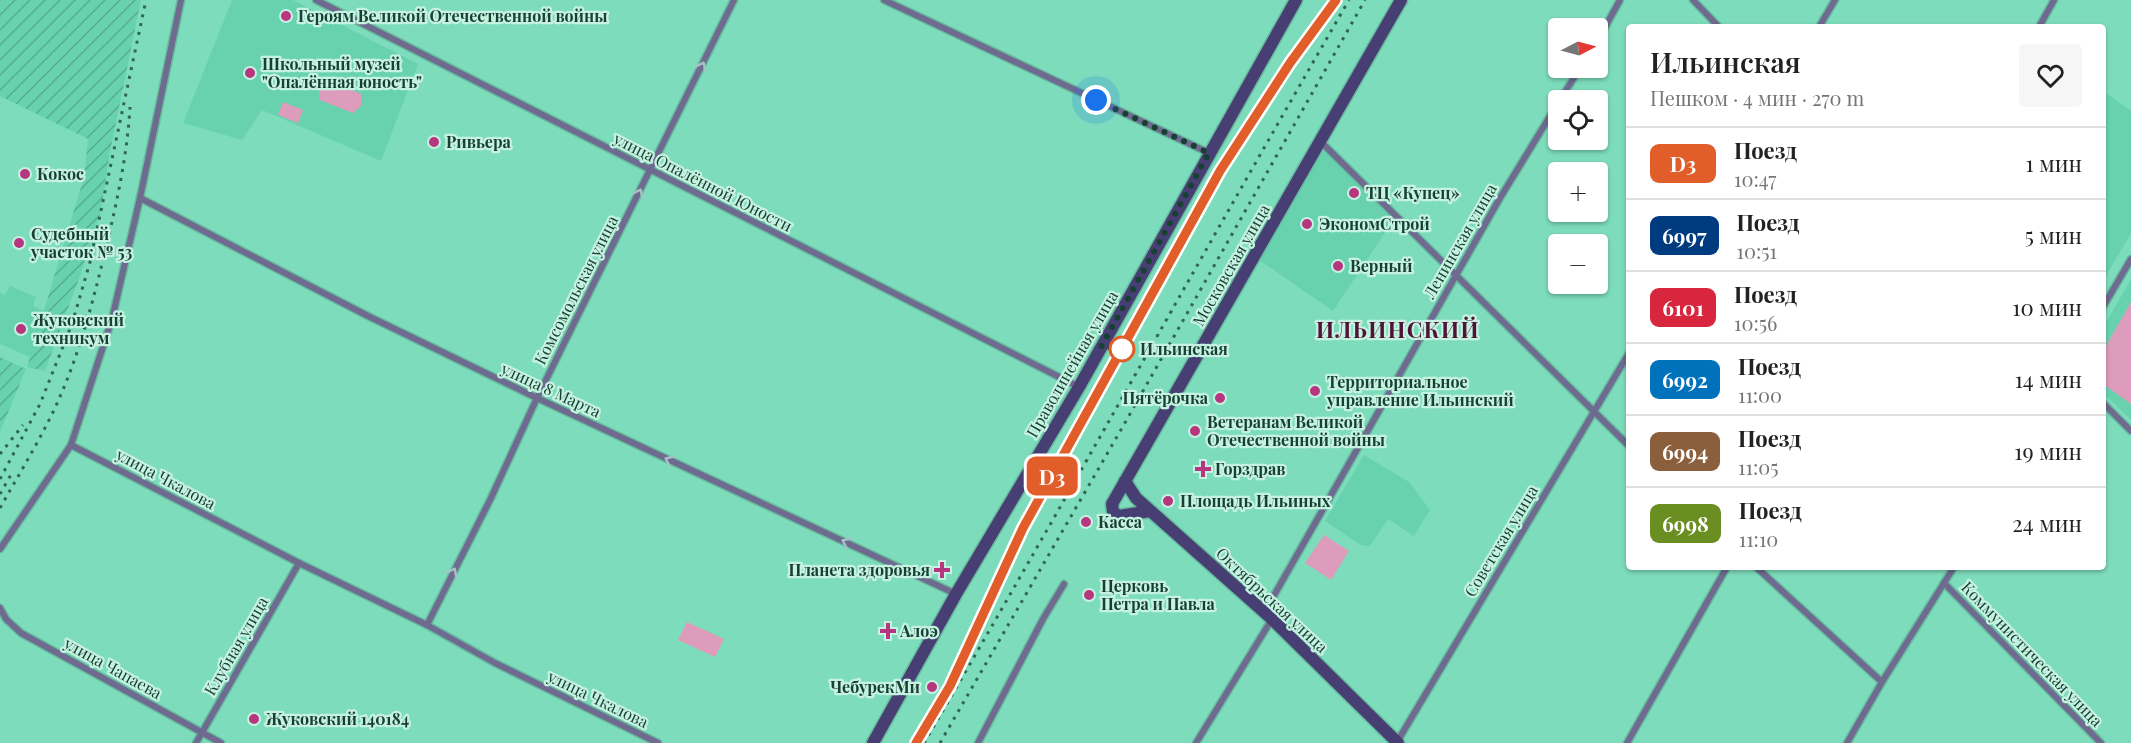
<!DOCTYPE html>
<html lang="ru">
<meta charset="utf-8">
<style>
body{margin:0;font-family:"Playfair Display",serif;background:#f6f6f6;color:#222;height:100vh;display:flex;flex-direction:column;font-size:22px;white-space:nowrap}
*{box-sizing:border-box;margin:0}
p{font-size:20px;color:#767676}
.icon{flex:none;width:33px;height:33px;fill:none;stroke:currentColor;stroke-width:2;stroke-linecap:round;stroke-linejoin:round}
.map{position:relative;flex:1;overflow:hidden}
.details{position:absolute;left:1626px;top:24px;width:480px;height:546px;display:flex;flex-direction:column;background:#fff;border-radius:6px;box-shadow:0 2px 4px #0004}
.details>*{flex:none}
.badge{padding:0 12px;border-radius:9px;font-size:21px;line-height:39px}
.needle{width:39px;rotate:84deg}
.fabs{position:absolute;left:1548px;top:18px;display:grid;gap:12px}
.fabs a{display:grid;place-items:center;width:60px;height:60px;border-radius:6px;background:#fff;box-shadow:0 2px 4px #0004;font-size:30px}
.you{position:absolute;width:30px;height:30px;margin:-15px;border:4px solid #fff;border-radius:50%;background:#1a73e8;box-shadow:0 0 0 9px #1a73e833}
.map>.badge{position:absolute;translate:-50% -50%;box-shadow:0 0 0 3px #fff}
.round{display:grid;place-items:center;flex:none;width:63px;height:63px;border-radius:6px;background:#f6f6f6}
.head{display:flex;align-items:center;justify-content:space-between;height:102px;padding:0 24px}
h1{font-size:28px;font-weight:600;line-height:45px}
ul{padding:0;list-style:none}
li{display:flex;align-items:center;gap:18px;height:72px;padding:0 24px;border-top:2px solid #e0e0e0}
li div{flex:1}
li b{display:block;font-size:22px}
li em{font-style:normal}
li .badge{min-width:66px;font-weight:700;text-align:center}
.map>svg:first-child{display:block}
</style>
<div class="map">
<svg width="2131" height="743" viewBox="0 0 2131 743">
<defs>
<pattern id="industrial-furrows" width="10" height="10" patternUnits="userSpaceOnUse" patternTransform="scale(1.5)"><rect width="10" height="10" fill="#68d2af"/><path d="M-1 1l2-2M0 10L10 0M9 11l2-2" fill="none" stroke="#55ac8f"/></pattern>
</defs>
<rect width="100%" height="100%" fill="#7ddcbb"/>
<g fill="#68d2af">
<polygon points="232,0 293,0 418,64 381,161 262,110 242,140 183,123"/>
<polygon points="2106,93 2131,111 2131,233 2103,281 2103,97"/>
<polygon points="1324,148 1394,219 1333,311 1259,260"/>
<polygon points="2131,279 2131,420 2103,393 2103,328"/>
<polygon points="10,286 36,297 33,306 50,314 30,357 0,344 0,293 5,295"/>
<polygon points="1364,455 1409,482 1430,510 1414,536 1388,519 1370,546 1361,545 1325,521"/>
</g>
<g fill="url(#industrial-furrows)">
<polygon points="0,0 141,0 110,152 101,211 80,276 45,371 27,367 84,177 88,139 0,96"/>
<polygon points="0,357 26,369 0,432"/>
</g>
<g fill="#dd9cbb">
<polygon points="328,80 361,94 361,106 353,113 320,100 319,88"/>
<polygon points="283,102 303,110 298,123 278,115"/>
<polygon points="2131,302 2131,404 2103,384 2103,351"/>
<polygon points="1324,535 1349,551 1331,580 1305,563"/>
<polygon points="687,622 724,639 715,657 678,640"/>
</g>
<g fill="none" stroke-linecap="round" stroke-linejoin="round">
<defs>
<g id="minor">
<polyline points="181,0 140,198 112,319 71,445 299,563 427,625 495,663 658,743"/>
<polyline points="316,0 1079,387"/>
<polyline points="884,0 1209,153"/>
<polyline points="1693,0 1719,27"/>
<polyline points="1819,27 1835,0"/>
<polyline points="2039,27 2054,0"/>
<polyline points="1598,40 1620,0"/>
<polyline points="1560,100 1580,68"/>
<polyline points="1320,141 1629,446"/>
<polyline points="140,198 368,316 537,398 956,594"/>
<polyline points="2103,307 2131,259"/>
<polyline points="2103,403 2131,431"/>
<polyline points="0,549 71,445"/>
<polyline points="1756,567 1882,682"/>
<polyline points="1944,583 2101,743"/>
<polyline points="0,608 6,619 21,633 221,743"/>
<polyline points="1264,613 1500,198 1558,103"/>
<polyline points="427,625 491,498 537,398 734,0"/>
<polyline points="1397,742 1629,353"/>
<polyline points="196,743 299,563"/>
<polyline points="978,743 1043,619 1064,584"/>
<polyline points="1196,743 1272,619"/>
<polyline points="1627,743 1727,567"/>
<polyline points="1847,743 1882,682 1954,567"/>
</g>
<g id="secondary">
<polyline points="1125,481 1136,498 1272,619 1398,743"/>
<polyline points="1150,511 1119,516 1113,512 1112,504 1401,0"/>
<polyline points="873,743 956,594 1079,387 1296,0"/>
</g>
</defs>
<use href="#minor" stroke="#67ba9d" stroke-width="9"/>
<use href="#secondary" stroke="#67ba9d" stroke-width="15"/>
<use href="#minor" stroke="#6e6a90" stroke-width="6"/>
<use href="#secondary" stroke="#473e73" stroke-width="12"/>
<g stroke="#306654" stroke-width="3" stroke-dasharray="3 6" stroke-linecap="butt">
<polyline points="0,454 23,425"/>
<polyline points="0,479 40,404 72,324 90,262 146,0"/>
<polyline points="0,494 12,473"/>
<path d="M0,508c18,-32 37,-63 53,-96 24,-50 38,-103 51,-156 12,-50 23,-98 26,-149"/>
<polyline points="951,683 1023,528 1220,171 1290,63 1336,0"/>
<path d="M924,743c144,-246 282,-496 425,-743"/>
<polyline points="940,743 1122,428 1365,0"/>
</g>
</g>
<defs><path id="oneway-chevron" d="M-2-3.5L2.5 0L-2 3.5" fill="none" stroke-width="1.6" stroke-linecap="round" stroke-linejoin="round" transform="scale(1.5)"/></defs>
<g stroke="#a7c2c5">
<use href="#oneway-chevron" transform="translate(702 66) rotate(-63)"/>
<use href="#oneway-chevron" transform="translate(639 193) rotate(-64)"/>
<use href="#oneway-chevron" transform="translate(669 460) rotate(-155)"/>
<use href="#oneway-chevron" transform="translate(846 542) rotate(-155)"/>
<use href="#oneway-chevron" transform="translate(453 572) rotate(-63)"/>
</g>
<g fill="none" stroke-linecap="round" stroke-linejoin="round">
<defs>
<polyline id="line" points="916,743 950,686 1023,528 1220,171 1290,63 1336,0"/>
</defs>
<use href="#line" stroke="#fff" stroke-width="14"/>
<use href="#line" stroke="#e15d29" stroke-width="9"/>
<polyline stroke="#174033" stroke-width="6" stroke-dasharray="0 10.8" points="1096,100 1209,153 1101,347 1122,349"/>
</g>
<g fill="#b73680" stroke="#c6f2e1" stroke-width="2">
<circle cx="286" cy="16" r="6"/>
<circle cx="250" cy="73" r="6"/>
<circle cx="434" cy="142" r="6"/>
<circle cx="25" cy="174" r="6"/>
<circle cx="1354" cy="193" r="6"/>
<circle cx="1307" cy="224" r="6"/>
<circle cx="19" cy="243" r="6"/>
<circle cx="1338" cy="266" r="6"/>
<circle cx="21" cy="329" r="6"/>
<circle cx="1315" cy="391" r="6"/>
<circle cx="1220" cy="398" r="6"/>
<circle cx="1195" cy="431" r="6"/>
<path d="M1200 460h6v6h6v6h-6v6h-6v-6h-6v-6h6z"/>
<circle cx="1168" cy="501" r="6"/>
<circle cx="1086" cy="522" r="6"/>
<path d="M939 561h6v6h6v6h-6v6h-6v-6h-6v-6h6z"/>
<circle cx="1089" cy="595" r="6"/>
<path d="M885 622h6v6h6v6h-6v6h-6v-6h-6v-6h6z"/>
<circle cx="932" cy="687" r="6"/>
<circle cx="254" cy="719" r="6"/>
</g>
<circle fill="#fff" stroke="#e15d29" stroke-width="3" cx="1122" cy="349" r="12"/>
<g text-anchor="middle" stroke-width="4.5" stroke-linejoin="round" paint-order="stroke">
<g font-size="16" font-weight="bold" fill="#174033" stroke="#c6f2e1" text-anchor="start">
<text x="298" y="22">Героям Великой Отечественной войны</text>
<text x="262" y="70">Школьный музей<tspan x="262" dy="18">"Опалённая юность"</tspan></text>
<text x="446" y="148">Ривьера</text>
<text x="37" y="180">Кокос</text>
<text x="1366" y="199">ТЦ «Купец»</text>
<text x="1319" y="230">ЭкономСтрой</text>
<text x="31" y="240">Судебный<tspan x="31" dy="18">участок № 53</tspan></text>
<text x="1350" y="272">Верный</text>
<text x="33" y="326">Жуковский<tspan x="33" dy="18">техникум</tspan></text>
<text x="1327" y="388">Территориальное<tspan x="1327" dy="18">управление Ильинский</tspan></text>
<text x="1208" y="404" text-anchor="end">Пятёрочка</text>
<text x="1207" y="428">Ветеранам Великой<tspan x="1207" dy="18">Отечественной войны</tspan></text>
<text x="1215" y="475">Горздрав</text>
<text x="1180" y="507">Площадь Ильиных</text>
<text x="1098" y="528">Касса</text>
<text x="930" y="576" text-anchor="end">Планета здоровья</text>
<text x="1101" y="592">Церковь<tspan x="1101" dy="18">Петра и Павла</tspan></text>
<text x="900" y="637">Алоэ</text>
<text x="920" y="693" text-anchor="end">ЧебурекМи</text>
<text x="266" y="725">Жуковский 140184</text>
</g>
<g font-size="16" fill="#174033" stroke="#c6f2e1">
<text transform="translate(703 182) rotate(27)" y="6">улица Опалённой Юности</text>
<text transform="translate(1460 241) rotate(-60)" y="6">Ленинская улица</text>
<text transform="translate(1231 265) rotate(-60)" y="6">Московская улица</text>
<text transform="translate(576 290) rotate(-63)" y="6">Комсомольская улица</text>
<text transform="translate(1072 364) rotate(-60)" y="6">Праволинейная улица</text>
<text transform="translate(551 390) rotate(25)" y="6">улица 8 Марта</text>
<text transform="translate(166 479) rotate(28)" y="6">улица Чкалова</text>
<text transform="translate(1501 541) rotate(-59)" y="6">Советская улица</text>
<text transform="translate(1272 600) rotate(43)" y="6">Октябрьская улица</text>
<text transform="translate(236 646) rotate(-60)" y="6">Клубная улица</text>
<text transform="translate(2032 654) rotate(46)" y="6">Коммунистическая улица</text>
<text transform="translate(113 668) rotate(29)" y="6">улица Чапаева</text>
<text transform="translate(598 699) rotate(26)" y="6">улица Чкалова</text>
</g>
<g font-size="16" font-weight="bold" fill="#174033" stroke="#c6f2e1" text-anchor="start">
<text x="1140" y="355">Ильинская</text>
</g>
<g font-size="22" font-weight="bold" letter-spacing="1.5" fill="#501336" stroke="#c6f2e1">
<text x="1398" y="338">ИЛЬИНСКИЙ</text>
</g>
</g>
</svg>
<div class="fabs">
<a><svg class="needle" viewBox="-14 -14 28 28"><path d="M0-13l5 13h-10z" fill="#e53935"/><path d="M0 13l5-13h-10z" fill="#767676"/></svg></a>
<a><svg class="icon" aria-label="locate" viewBox="0 0 24 24"><circle cx="12" cy="12" r="6"/><path d="M12 2v4M12 18v4M2 12h4M18 12h4"/></svg></a>
<a>+</a>
<a>−</a>
</div>
<div class="you" style="left:1096px;top:100px"></div>
<b class="badge" style="left:1052px;top:476px;background:#e15d29;color:#fff">D3</b>
<section class="details">
<div class="head"><div><h1>Ильинская</h1><p>Пешком · 4 мин · 270 m</p></div><a class="round"><svg class="icon" aria-label="heart" viewBox="0 0 24 24"><path d="M12 20l-8-8c-3-5 5-10 8-4 3-6 11-1 8 4z"/></svg></a></div>
<ul>
<li><span class="badge" style="background:#e15d29;color:#fff">D3</span><div><b>Поезд</b><p>10:47</p></div><em>1 мин</em></li>
<li><span class="badge" style="background:#003b80;color:#fff">6997</span><div><b>Поезд</b><p>10:51</p></div><em>5 мин</em></li>
<li><span class="badge" style="background:#d7263d;color:#fff">6101</span><div><b>Поезд</b><p>10:56</p></div><em>10 мин</em></li>
<li><span class="badge" style="background:#0072bc;color:#fff">6992</span><div><b>Поезд</b><p>11:00</p></div><em>14 мин</em></li>
<li><span class="badge" style="background:#8b5e3c;color:#fff">6994</span><div><b>Поезд</b><p>11:05</p></div><em>19 мин</em></li>
<li><span class="badge" style="background:#6b8e23;color:#fff">6998</span><div><b>Поезд</b><p>11:10</p></div><em>24 мин</em></li>
</ul>
</section>
</div>
